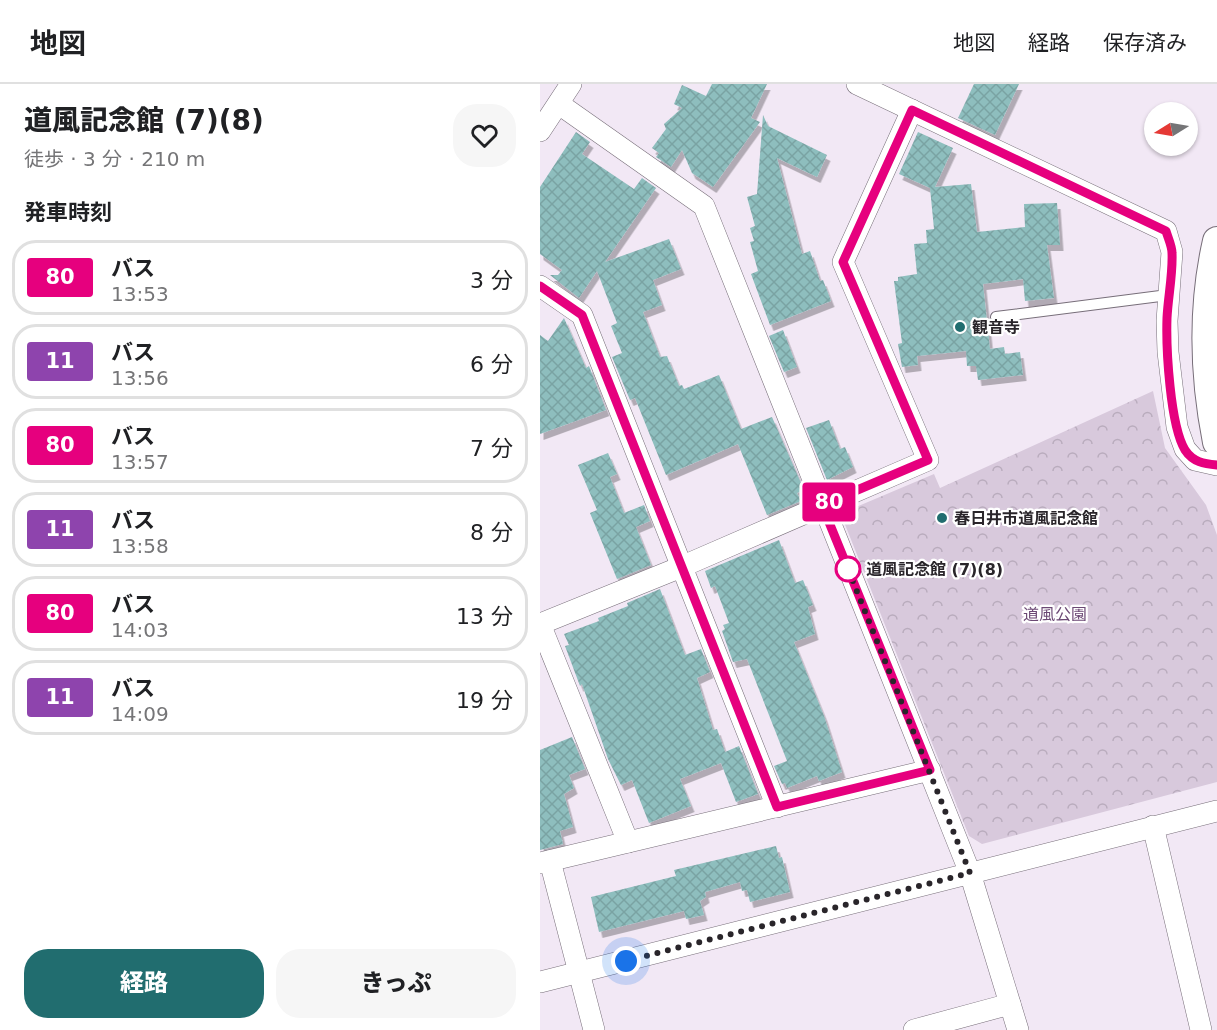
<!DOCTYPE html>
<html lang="ja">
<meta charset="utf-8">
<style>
body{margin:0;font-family:"DejaVu Sans","Noto Sans JP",sans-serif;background:#f6f6f6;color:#202124;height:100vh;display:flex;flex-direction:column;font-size:22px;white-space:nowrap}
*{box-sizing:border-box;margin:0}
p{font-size:20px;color:#757577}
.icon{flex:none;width:33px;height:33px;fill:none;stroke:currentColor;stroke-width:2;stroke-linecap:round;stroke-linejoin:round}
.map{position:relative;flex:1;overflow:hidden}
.side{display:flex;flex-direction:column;background:#fff;width:540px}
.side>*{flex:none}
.badge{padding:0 12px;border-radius:4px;font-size:21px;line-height:39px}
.needle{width:39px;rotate:259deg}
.buttons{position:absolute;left:604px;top:18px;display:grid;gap:12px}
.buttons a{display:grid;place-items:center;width:54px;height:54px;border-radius:50%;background:#fff;box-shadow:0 2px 4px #0004;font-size:30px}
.you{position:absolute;width:30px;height:30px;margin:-15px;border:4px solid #fff;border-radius:50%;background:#1a73e8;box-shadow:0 0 0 9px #1a73e833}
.map>.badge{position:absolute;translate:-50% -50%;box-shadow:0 0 0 3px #fff}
h2{padding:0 24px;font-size:22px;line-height:54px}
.round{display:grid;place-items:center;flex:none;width:63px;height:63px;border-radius:24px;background:#f6f6f6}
.headline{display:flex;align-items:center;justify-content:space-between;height:102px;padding:0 24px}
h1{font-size:28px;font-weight:800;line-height:45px}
.button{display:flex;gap:12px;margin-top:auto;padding:12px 24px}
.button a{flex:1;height:69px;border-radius:24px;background:#216d6f;color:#fff;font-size:24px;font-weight:800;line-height:69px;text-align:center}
.button a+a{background:#f6f6f6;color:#202124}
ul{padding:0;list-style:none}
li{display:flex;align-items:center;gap:18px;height:75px;margin:0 12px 9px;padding:0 12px;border:3px solid #e0e0e0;border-radius:24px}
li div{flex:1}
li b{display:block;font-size:22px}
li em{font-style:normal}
li .badge{min-width:66px;font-weight:700;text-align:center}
header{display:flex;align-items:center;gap:36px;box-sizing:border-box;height:84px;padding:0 30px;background:#fff;border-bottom:2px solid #e0e0e0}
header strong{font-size:28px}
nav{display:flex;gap:33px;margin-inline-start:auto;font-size:21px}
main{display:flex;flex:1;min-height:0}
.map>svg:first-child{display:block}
</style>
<header>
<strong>地図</strong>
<nav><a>地図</a><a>経路</a><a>保存済み</a></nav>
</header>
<main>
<section class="side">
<div class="headline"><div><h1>道風記念館 (7)(8)</h1><p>徒歩 · 3 分 · 210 m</p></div><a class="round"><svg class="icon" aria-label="heart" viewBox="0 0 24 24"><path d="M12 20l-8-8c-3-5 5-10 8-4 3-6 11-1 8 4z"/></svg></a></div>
<h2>発車時刻</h2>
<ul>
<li><span class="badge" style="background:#e6007e;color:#fff">80</span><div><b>バス</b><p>13:53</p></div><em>3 分</em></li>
<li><span class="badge" style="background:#8e44ad;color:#fff">11</span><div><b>バス</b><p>13:56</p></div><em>6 分</em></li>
<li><span class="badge" style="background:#e6007e;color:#fff">80</span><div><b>バス</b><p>13:57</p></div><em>7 分</em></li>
<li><span class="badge" style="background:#8e44ad;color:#fff">11</span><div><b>バス</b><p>13:58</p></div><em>8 分</em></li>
<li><span class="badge" style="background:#e6007e;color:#fff">80</span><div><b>バス</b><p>14:03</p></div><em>13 分</em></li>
<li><span class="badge" style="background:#8e44ad;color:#fff">11</span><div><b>バス</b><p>14:09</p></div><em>19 分</em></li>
</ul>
<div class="button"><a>経路</a><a>きっぷ</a></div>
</section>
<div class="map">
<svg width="677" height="946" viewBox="0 0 677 946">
<defs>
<pattern id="park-crowns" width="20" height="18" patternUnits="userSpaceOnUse" patternTransform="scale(1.5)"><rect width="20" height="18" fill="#d8c9dc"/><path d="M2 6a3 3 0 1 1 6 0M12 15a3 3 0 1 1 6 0" fill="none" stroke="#b9acbd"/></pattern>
<pattern id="building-cross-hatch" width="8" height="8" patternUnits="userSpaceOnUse" patternTransform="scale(1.5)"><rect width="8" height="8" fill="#8ebebe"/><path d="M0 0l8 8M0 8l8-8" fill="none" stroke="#7aa3a3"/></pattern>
<filter id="shadow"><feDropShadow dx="3.5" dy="6" stdDeviation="0" flood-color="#0004"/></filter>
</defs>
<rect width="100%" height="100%" fill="#f2e8f5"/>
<polygon fill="url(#park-crowns)" points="613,307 625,364 666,421 677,451 677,698 442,760 429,752 304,438 309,426 394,390 400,404"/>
<g fill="url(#building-cross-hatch)" filter="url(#shadow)">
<polygon points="172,0 227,0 211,34 220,38 173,103 152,89 142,66 131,83 116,73 119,69 112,64 126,45 124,40 142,24 134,20 142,1 166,12"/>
<polygon points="434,0 479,0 455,51 418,34"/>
<polygon points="223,31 228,42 287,71 277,93 237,74 262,170 270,167 280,197 283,196 291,217 230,241 211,190 218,187 210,158 214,157 210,144 215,142 207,113 217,110"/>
<polygon points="36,48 50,58 42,70 94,105 102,94 116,104 65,178 129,155 141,185 113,196 122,221 103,228 120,273 127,272 139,302 142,301 144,305 179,291 201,345 232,333 264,406 257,409 261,417 227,431 198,360 126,391 95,314 90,316 72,273 82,269 71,242 77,239 57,187 39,214 10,191 18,191 22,186 0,170 0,103"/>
<polygon points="378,48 413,64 395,103 431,100 437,148 485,143 484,120 517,119 520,161 507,161 514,214 485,217 483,195 443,200 450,265 464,263 465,270 480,268 483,291 438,296 436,282 427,282 426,267 377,272 378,281 362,283 358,260 362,259 354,197 358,197 358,193 377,190 374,160 387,159 386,146 394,145 390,104 359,90"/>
<polygon points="24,234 46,284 49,282 66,326 0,350 0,251 8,257"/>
<polygon points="243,246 257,283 244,288 229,252"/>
<polygon points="289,336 300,365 305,363 313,383 287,396 266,344"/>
<polygon points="68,369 77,390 70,393 84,429 104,421 110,437 96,443 111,481 77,495 50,429 57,426 38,381"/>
<polygon points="239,456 255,499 263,496 273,521 268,523 275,550 254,558 284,632 302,688 279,697 277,692 247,704 245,699 242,700 234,682 247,677 207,575 193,578 182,547 185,545 183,541 189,539 175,502 171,504 165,487"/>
<polygon points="120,505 145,571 161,565 170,588 157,594 173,646 177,645 185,668 199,662 218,710 196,718 181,679 140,695 151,722 109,739 92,696 81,701 68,675 42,600 40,602 25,562 29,561 24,550 59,537 58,534 88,522 87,519"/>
<polygon points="32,653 45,685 29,691 34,704 24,710 33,743 20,747 23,760 0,766 0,666"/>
<polygon points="236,762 239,774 242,773 250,808 210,818 207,806 202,807 200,798 165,808 166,813 160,817 164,831 146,835 144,827 59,848 51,813 136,792 134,786"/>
</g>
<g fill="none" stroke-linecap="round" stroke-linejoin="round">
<defs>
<polyline id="lane" points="456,233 628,211"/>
<g id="street">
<polyline points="317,0 626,147 632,168 627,237 628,268 637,343 645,365 655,376 677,381"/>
<polyline points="19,20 164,122 430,789 478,946"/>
<polyline points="0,47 31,0"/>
<polyline points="0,202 42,231 237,723"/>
<polyline points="0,540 141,483 388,376 303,178 372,26"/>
<polyline points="0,540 88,758"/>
<polyline points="613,742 661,946"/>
<polyline points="10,777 54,946"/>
<polyline points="0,779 390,686"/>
<polyline points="0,898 677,727"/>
<polyline points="374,946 470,920"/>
</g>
<path id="secondary" d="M677,157c-15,66 -13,135 0,201"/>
</defs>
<use href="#lane" stroke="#776e79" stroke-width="12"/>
<use href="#street" stroke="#776e79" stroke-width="22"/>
<use href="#secondary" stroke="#776e79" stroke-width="30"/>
<use href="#lane" stroke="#fff" stroke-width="10"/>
<use href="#street" stroke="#fff" stroke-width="21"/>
<use href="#secondary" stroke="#fff" stroke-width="28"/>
</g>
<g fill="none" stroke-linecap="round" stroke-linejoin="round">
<defs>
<path id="line" d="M0,202l42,29 195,492 153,-37 -108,-265 106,-45 -85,-198 69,-152 254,121c2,7 6,15 6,22 1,21 -4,44 -5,65 -1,30 3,107 18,132 8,12 19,14 32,15"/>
</defs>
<use href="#line" stroke="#fff" stroke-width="14"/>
<use href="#line" stroke="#e6007e" stroke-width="9"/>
<polyline stroke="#29252a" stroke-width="6" stroke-dasharray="0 10.8" points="86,877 430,789 308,485"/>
</g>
<g fill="#216d6f" stroke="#fff" stroke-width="2">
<circle cx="420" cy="243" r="6"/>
<circle cx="402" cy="434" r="6"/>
</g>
<circle fill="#fff" stroke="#e6007e" stroke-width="3" cx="308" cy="485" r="12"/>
<g text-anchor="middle" stroke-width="4.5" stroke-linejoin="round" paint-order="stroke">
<g font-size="16" font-weight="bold" fill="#29252a" stroke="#fff" text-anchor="start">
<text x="432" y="249">観音寺</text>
<text x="414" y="440">春日井市道風記念館</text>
</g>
<g font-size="16" font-weight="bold" fill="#29252a" stroke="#fff" text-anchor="start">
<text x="326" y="491">道風記念館 (7)(8)</text>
</g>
<g font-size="16" fill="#6b4874" stroke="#fff">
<text x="515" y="536">道風公園</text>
</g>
</g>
</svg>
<div class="buttons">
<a><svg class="needle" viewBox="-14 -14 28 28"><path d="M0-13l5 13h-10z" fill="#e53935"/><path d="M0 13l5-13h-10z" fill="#757577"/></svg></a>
</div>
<div class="you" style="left:86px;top:877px"></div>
<b class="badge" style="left:289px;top:418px;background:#e6007e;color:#fff">80</b>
</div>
</main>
